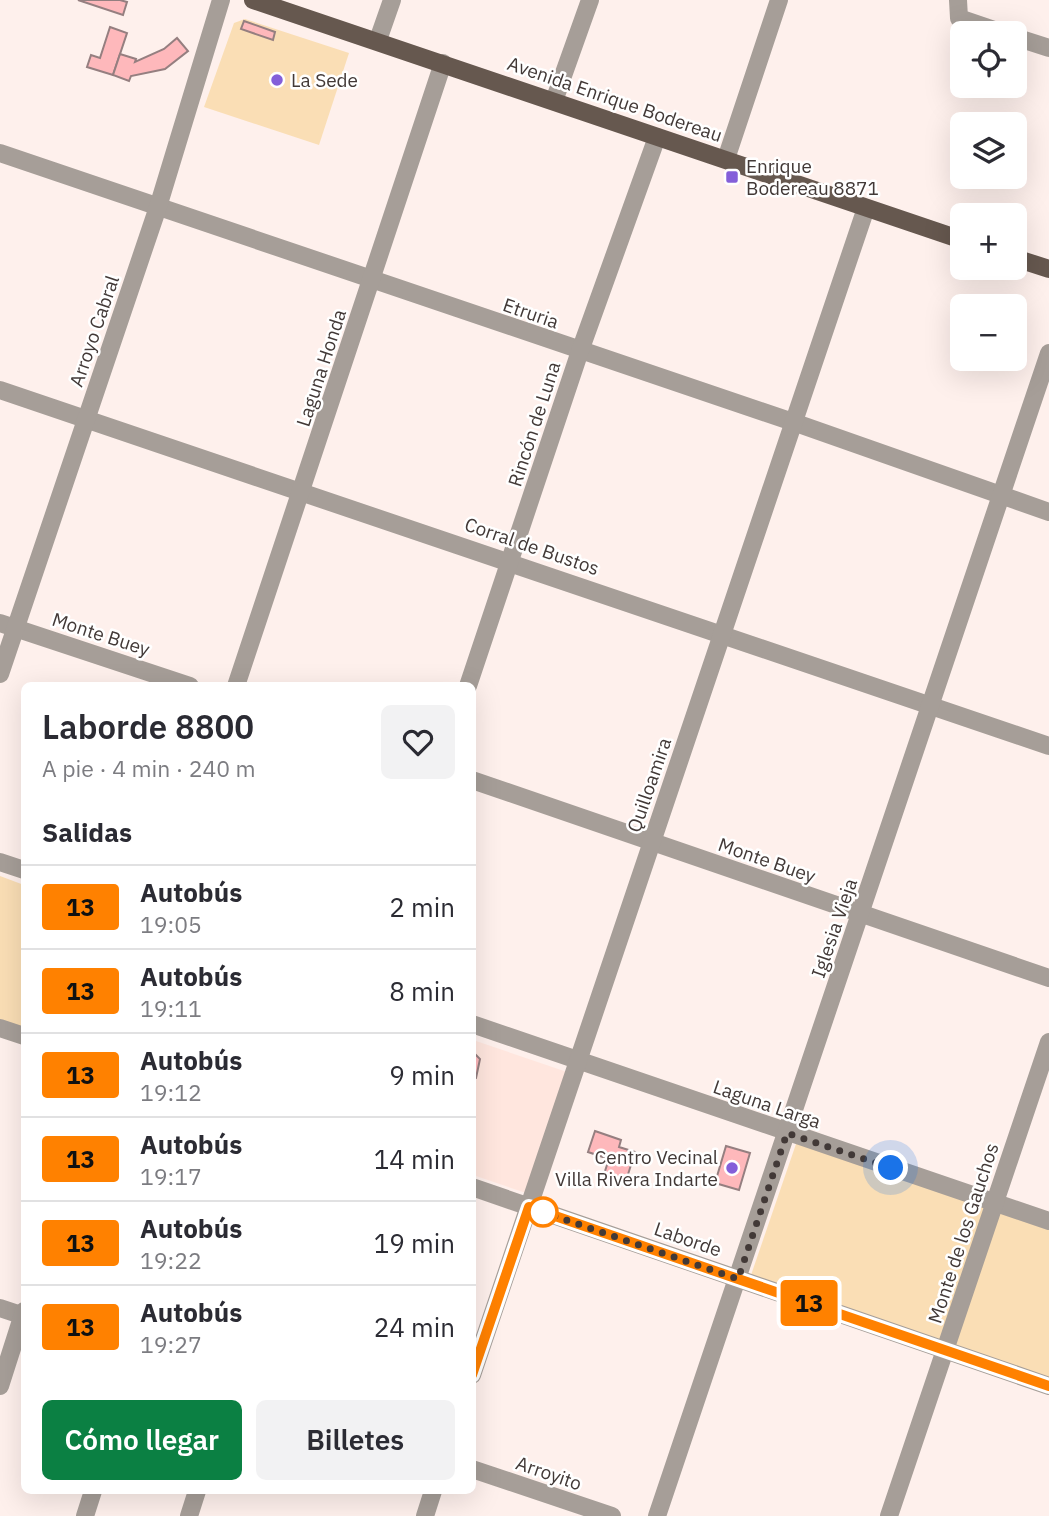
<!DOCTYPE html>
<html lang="es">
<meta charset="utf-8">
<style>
body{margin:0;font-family:"IBM Plex Sans",sans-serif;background:#f2f2f3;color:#2b2b33;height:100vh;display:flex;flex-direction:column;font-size:26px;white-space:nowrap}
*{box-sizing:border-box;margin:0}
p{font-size:23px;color:#7c7c81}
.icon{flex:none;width:38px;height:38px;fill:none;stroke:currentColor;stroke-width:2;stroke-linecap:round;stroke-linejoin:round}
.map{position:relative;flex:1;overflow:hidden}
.drawer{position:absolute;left:21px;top:682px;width:455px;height:812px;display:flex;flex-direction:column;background:#fff;border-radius:10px;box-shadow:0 7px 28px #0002}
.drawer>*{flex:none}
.badge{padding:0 14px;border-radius:5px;font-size:24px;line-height:46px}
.buttons{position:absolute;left:950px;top:21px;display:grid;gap:14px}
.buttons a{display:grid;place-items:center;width:77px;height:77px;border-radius:10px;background:#fff;box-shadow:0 7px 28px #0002;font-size:35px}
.you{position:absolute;width:35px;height:35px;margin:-18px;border:5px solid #fff;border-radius:50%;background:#1a73e8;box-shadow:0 0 0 10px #1a73e833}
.map>.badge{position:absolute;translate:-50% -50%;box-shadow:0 0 0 4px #fff}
h2{padding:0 21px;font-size:26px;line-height:63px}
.round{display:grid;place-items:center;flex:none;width:74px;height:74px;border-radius:10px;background:#f2f2f3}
.headline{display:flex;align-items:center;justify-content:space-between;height:119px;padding:0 21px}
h1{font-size:33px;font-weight:600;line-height:52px}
.action{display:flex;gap:14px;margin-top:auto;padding:14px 21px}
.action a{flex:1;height:80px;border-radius:10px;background:#0b8043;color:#fff;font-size:28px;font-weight:600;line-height:80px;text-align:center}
.action a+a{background:#f2f2f3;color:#2b2b33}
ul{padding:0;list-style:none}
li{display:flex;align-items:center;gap:21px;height:84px;padding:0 21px;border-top:2px solid #e1e1e2}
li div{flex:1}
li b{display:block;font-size:26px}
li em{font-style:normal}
li .badge{min-width:77px;font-weight:700;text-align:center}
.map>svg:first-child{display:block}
</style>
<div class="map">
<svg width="1049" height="1516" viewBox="0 0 1049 1516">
<rect width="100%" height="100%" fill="#fef0ec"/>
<polygon fill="#ffe6de" points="473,1040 567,1072 526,1193 473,1175"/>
<g fill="#fadeb5">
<polygon points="245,19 349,53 319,145 204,107 234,23"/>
<polygon points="0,876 24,885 24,1031 0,1023"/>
<polygon points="797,1141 989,1208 942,1344 750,1278"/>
<polygon points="999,1210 1049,1227 1049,1382 951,1348"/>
</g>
<g fill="#feb8bb" stroke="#957f80" stroke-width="2">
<polygon points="78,0 120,0 127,2 123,15"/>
<polygon points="244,21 275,32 273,40 241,29"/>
<polygon points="110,27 127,33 113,75 87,67 91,55 100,58"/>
<polygon points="177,38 188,51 165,69 131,76 129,81 113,75 120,54 136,59 135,62 164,49"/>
<polygon points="472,1051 480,1059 476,1078 472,1080"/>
<polygon points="595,1131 621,1140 619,1147 635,1152 625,1184 603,1177 609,1159 588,1152"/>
<polygon points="726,1146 750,1153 739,1190 715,1183"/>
</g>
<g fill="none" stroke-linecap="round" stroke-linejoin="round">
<g stroke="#a69e98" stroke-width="18">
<polyline points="958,0 959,18 1003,33"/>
<polyline points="1015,37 1049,48"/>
<polyline points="378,40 392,0"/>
<polyline points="554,101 590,0"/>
<polyline points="0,153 793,422 1049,512"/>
<polyline points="726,159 779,0"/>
<polyline points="0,390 1049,746"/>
<polyline points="0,623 190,686"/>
<polyline points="0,674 158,207 221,0"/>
<polyline points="236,686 443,63"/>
<polyline points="468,686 580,351 657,137"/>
<polyline points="472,780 1049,978"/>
<polyline points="0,862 24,870"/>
<polyline points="472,1024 1049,1221"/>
<polyline points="0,1028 24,1036"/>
<polyline points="472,1187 1049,1386"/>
<polyline points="0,1308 24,1316"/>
<polyline points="472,1375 866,208"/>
<polyline points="0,1386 24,1311"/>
<polyline points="472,1469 612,1516"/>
<polyline points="85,1516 93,1491"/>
<polyline points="189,1516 197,1491"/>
<polyline points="425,1516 433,1491"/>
<polyline points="657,1516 1049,353"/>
<polyline points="889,1516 1049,1042"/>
</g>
<g stroke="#66584f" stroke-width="18">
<polyline points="253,0 962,240"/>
<polyline points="1015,258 1049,269"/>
</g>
</g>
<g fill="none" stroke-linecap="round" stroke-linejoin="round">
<defs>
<polyline id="line" points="472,1375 529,1207 1049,1386"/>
</defs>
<use href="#line" stroke="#fff" stroke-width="16"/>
<use href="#line" stroke="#ff8100" stroke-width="10"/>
<polyline stroke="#423937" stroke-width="7" stroke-dasharray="0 12.6" points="543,1212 738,1279 787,1133 891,1168"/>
</g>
<g fill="#845fd9" stroke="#fff" stroke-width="2.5">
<circle cx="277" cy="80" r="7"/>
<rect x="725" y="170" width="14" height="14" rx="3.5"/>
<circle cx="732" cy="1168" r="7"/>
</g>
<circle fill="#fff" stroke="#ff8100" stroke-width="3.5" cx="543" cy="1212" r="14"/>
<g text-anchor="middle" stroke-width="5" stroke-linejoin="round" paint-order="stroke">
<g font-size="19" fill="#423937" stroke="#fff" text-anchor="start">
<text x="291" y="87">La Sede</text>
<text x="746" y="173">Enrique<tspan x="746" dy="22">Bodereau 8871</tspan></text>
<text x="718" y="1164" text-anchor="end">Centro Vecinal<tspan x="718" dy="22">Villa Rivera Indarte</tspan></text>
</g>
<g font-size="19" fill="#423937" stroke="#fff">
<text transform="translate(615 99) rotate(19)" y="7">Avenida Enrique Bodereau</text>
<text transform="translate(531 313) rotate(19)" y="7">Etruria</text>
<text transform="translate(94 331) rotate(-71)" y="7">Arroyo Cabral</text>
<text transform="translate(321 368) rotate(-72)" y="7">Laguna Honda</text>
<text transform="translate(534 424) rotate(-72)" y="7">Rincón de Luna</text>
<text transform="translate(532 546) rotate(19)" y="7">Corral de Bustos</text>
<text transform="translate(101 634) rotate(18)" y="7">Monte Buey</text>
<text transform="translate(649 785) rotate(-71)" y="7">Quilloamira</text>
<text transform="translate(767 860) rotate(19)" y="7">Monte Buey</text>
<text transform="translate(834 928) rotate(-71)" y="7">Iglesia Vieja</text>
<text transform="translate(767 1104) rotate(19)" y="7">Laguna Larga</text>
<text transform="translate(963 1233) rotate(-72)" y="7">Monte de los Gauchos</text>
<text transform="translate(688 1239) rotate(19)" y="7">Laborde</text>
<text transform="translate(549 1473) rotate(19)" y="7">Arroyito</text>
</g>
</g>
</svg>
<div class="buttons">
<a><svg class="icon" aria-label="locate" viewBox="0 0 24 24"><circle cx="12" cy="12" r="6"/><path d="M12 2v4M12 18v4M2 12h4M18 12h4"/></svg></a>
<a><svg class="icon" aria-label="layers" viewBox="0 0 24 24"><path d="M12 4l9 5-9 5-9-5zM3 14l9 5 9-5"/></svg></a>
<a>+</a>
<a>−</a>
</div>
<div class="you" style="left:891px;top:1168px"></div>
<b class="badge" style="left:809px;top:1303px;background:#ff8100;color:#111">13</b>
<section class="drawer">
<div class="headline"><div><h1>Laborde 8800</h1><p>A pie · 4 min · 240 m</p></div><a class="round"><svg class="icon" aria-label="heart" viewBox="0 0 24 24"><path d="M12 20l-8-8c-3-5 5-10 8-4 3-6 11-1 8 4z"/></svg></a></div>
<h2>Salidas</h2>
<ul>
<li><span class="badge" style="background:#ff8100;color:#111">13</span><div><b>Autobús</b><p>19:05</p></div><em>2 min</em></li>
<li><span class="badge" style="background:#ff8100;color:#111">13</span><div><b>Autobús</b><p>19:11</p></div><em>8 min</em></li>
<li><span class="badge" style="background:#ff8100;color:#111">13</span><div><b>Autobús</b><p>19:12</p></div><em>9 min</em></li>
<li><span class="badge" style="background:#ff8100;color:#111">13</span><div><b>Autobús</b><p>19:17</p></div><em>14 min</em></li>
<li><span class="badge" style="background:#ff8100;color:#111">13</span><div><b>Autobús</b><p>19:22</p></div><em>19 min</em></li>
<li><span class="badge" style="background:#ff8100;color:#111">13</span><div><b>Autobús</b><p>19:27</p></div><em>24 min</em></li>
</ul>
<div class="action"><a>Cómo llegar</a><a>Billetes</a></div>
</section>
</div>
